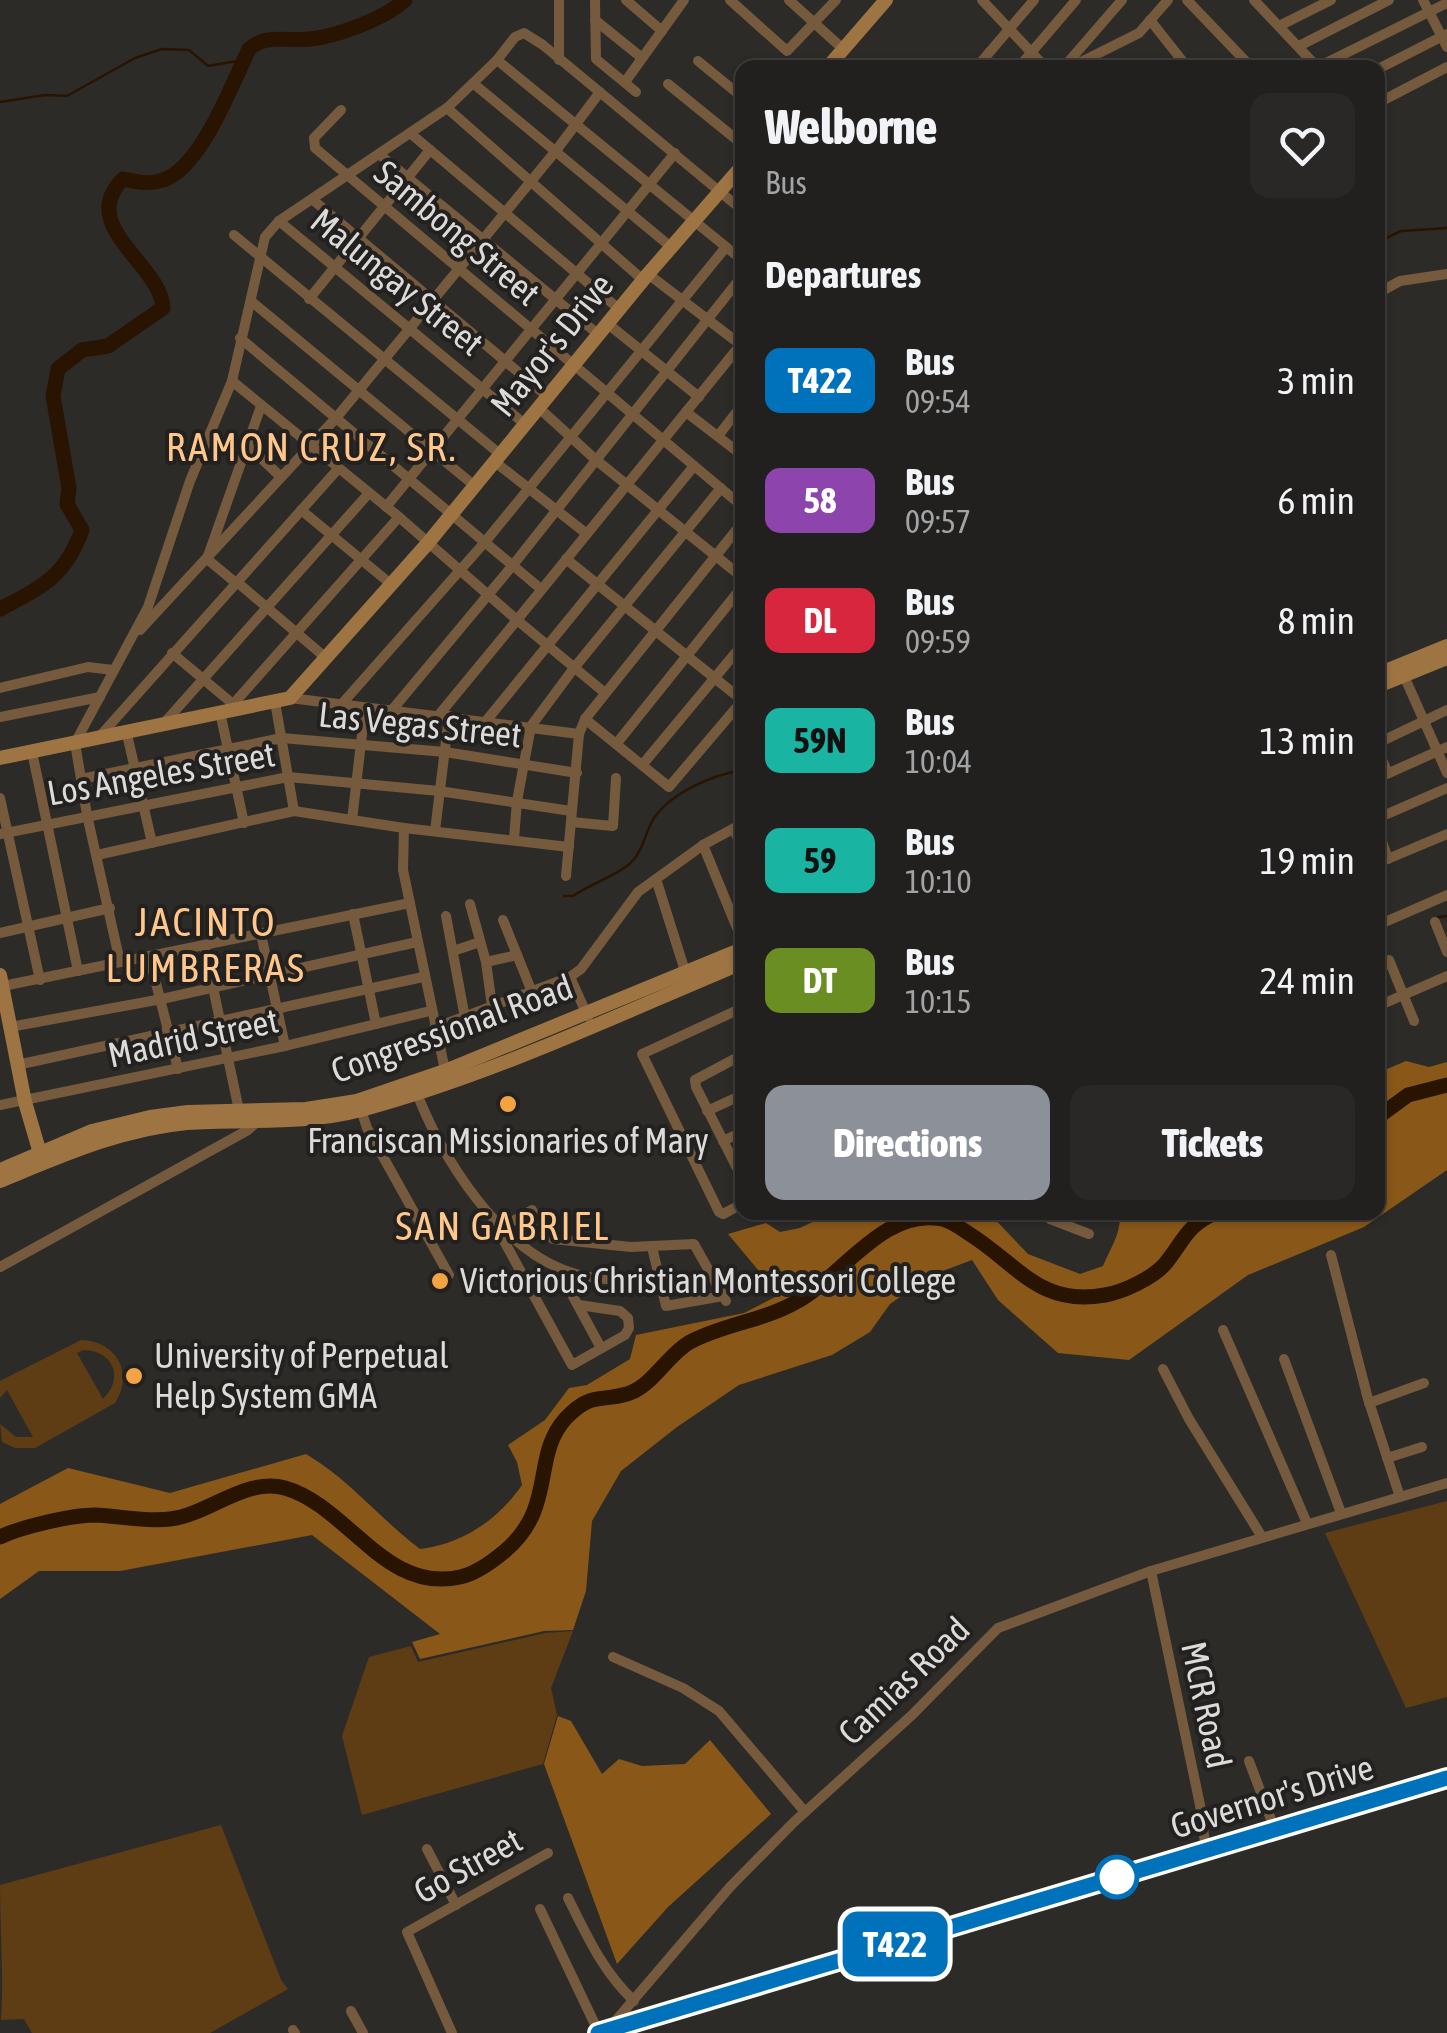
<!DOCTYPE html>
<style>
body{margin:0;font-family:"Asap Condensed",sans-serif;background:#2a2827;color:#f1f3f6;height:100vh;display:flex;flex-direction:column;font-size:38px;white-space:nowrap}
*{box-sizing:border-box;margin:0}
p{font-size:32px;color:#a2a3a4}
.icon{flex:none;width:55px;height:55px;fill:none;stroke:currentColor;stroke-width:2;stroke-linecap:round;stroke-linejoin:round}
.map{position:relative;flex:1;overflow:hidden}
.side{position:absolute;left:735px;top:60px;width:650px;height:1160px;display:flex;flex-direction:column;background:#22201e;border-radius:20px;box-shadow:0 2px 8px #0004,0 0 0 2px #3f3e3c}
.side>*{flex:none}
.badge{padding:0 20px;border-radius:15px;font-size:35px;line-height:65px}
.map>.badge{position:absolute;translate:-50% -50%;box-shadow:0 0 0 5px #fff}
h2{padding:0 30px;font-size:38px;line-height:90px}
.round{display:grid;place-items:center;flex:none;width:105px;height:105px;border-radius:20px;background:#2a2827}
.summary{display:flex;align-items:center;justify-content:space-between;height:170px;padding:0 30px}
h1{font-size:48px;font-weight:800;line-height:75px}
.cta{display:flex;gap:20px;margin-top:auto;padding:20px 30px}
.cta a{flex:1;height:115px;border-radius:20px;background:#8c9099;color:#fff;font-size:40px;font-weight:800;line-height:115px;text-align:center}
.cta a+a{background:#2a2827;color:#f1f3f6}
ul{padding:0;list-style:none}
li{display:flex;align-items:center;gap:30px;height:120px;padding:0 30px}
li div{flex:1}
li b{display:block;font-size:38px}
li em{font-style:normal}
li .badge{min-width:110px;font-weight:700;text-align:center}
.map>svg:first-child{display:block}
</style>
<div class="map">
<svg width="1447" height="2033" viewBox="0 0 1447 2033">
<rect width="100%" height="100%" fill="#2d2b28"/>
<g fill="#5e3d14" fill-rule="evenodd">
<path d="M81,1340c35,1 54,33 34,63l-80,45h-20l-13,-6 -2,-18 16,13h17l-26,-47 -7,8v-17zM83,1350c30,0 42,28 20,49l-26,-46z"/>
<polygon points="1447,1501 1447,1697 1406,1708 1325,1533"/>
<polygon points="573,1631 551,1688 557,1715 543,1764 362,1815 342,1736 369,1657 411,1646 418,1662 545,1633"/>
<path d="M221,1825l60,155 7,9 -78,44h-178l-8,-14 -23,1c3,-45 -1,-90 -1,-135z"/>
</g>
<g fill="#895818">
<path d="M1406,1061l23,6 18,-5v108l-83,57 -116,48 -119,85 -71,-7 -60,-53 -26,-40 -40,15 -42,29 -20,28 -38,23 -93,30 -62,42 -56,44 -29,50 -6,70 -13,39 -29,1 -124,28 -8,-17 28,-8 -128,-99 -192,36h-81l-39,28v-95l68,-36 102,25 136,-39c44,26 74,65 114,95 42,-5 78,-29 102,-64l-5,-23 -9,-17 37,-25 24,-32 18,-3 43,-26 6,-24 108,-22 35,-18 -51,-61 38,-11 14,9 20,-4 31,-15h158l39,41 52,20 23,-8c7,-17 17,-31 17,-49l4,-4 254,-1v-139z"/>
<polygon points="558,1716 571,1721 602,1774 619,1759 642,1766 685,1764 710,1740 771,1814 668,1907 617,1964 544,1764"/>
</g>
<g fill="none" stroke-linecap="round" stroke-linejoin="round">
<g stroke="#281400" stroke-width="2.5">
<polyline points="0,102 45,95 67,96 135,58 162,49 189,50 208,66 243,60"/>
<polyline points="1378,242 1401,231 1447,228"/>
<path d="M564,896h9c16,-11 42,-20 55,-31 15,-11 17,-33 26,-47 18,-26 59,-43 88,-48"/>
<polyline points="1438,917 1447,916"/>
</g>
<g stroke="#281400" stroke-width="15">
<path d="M0,609c42,-22 65,-32 82,-79l-15,-26 2,-16 -16,-92 5,-27 24,-19 26,-4 55,-38c-2,-44 -87,-82 -40,-129 14,3 26,6 40,1 38,-12 69,-96 86,-131 18,-16 39,-7 61,-10 28,-3 74,-20 95,-39"/>
<polyline points="1378,1117 1408,1095 1447,1085"/>
<path d="M0,1537c21,-10 71,-22 95,-22 25,1 50,7 75,4 38,-4 75,-42 115,-31 63,18 100,106 175,89 15,-3 33,-16 45,-26 52,-44 26,-95 61,-133 25,-26 33,-16 61,-24 25,-7 40,-39 63,-52 33,-18 73,-21 106,-40 45,-24 87,-95 146,-83 9,2 19,9 26,14 50,31 71,74 137,62 18,-3 48,-17 60,-31 19,-23 21,-39 52,-52"/>
</g>
<g stroke="#755a3d" stroke-width="10">
<polyline points="595,0 596,59 636,92"/>
<polyline points="626,0 662,31"/>
<polyline points="730,0 787,51 836,0"/>
<polyline points="789,0 843,49"/>
<polyline points="982,0 1046,68"/>
<polyline points="1187,0 1252,68"/>
<polyline points="1254,0 1318,68"/>
<polyline points="1423,0 1447,47"/>
<polyline points="595,20 642,58"/>
<polyline points="1150,20 1188,68"/>
<polyline points="1279,26 1331,0"/>
<polyline points="1299,46 1389,0"/>
<polyline points="497,60 742,260"/>
<polyline points="559,60 559,0"/>
<polyline points="698,61 742,97"/>
<polyline points="1064,67 1122,0"/>
<polyline points="1318,67 1447,3"/>
<polyline points="976,68 1034,0"/>
<polyline points="1018,68 1076,0"/>
<polyline points="1069,68 1139,33 1168,0"/>
<polyline points="1378,69 1447,34"/>
<polyline points="625,82 684,0"/>
<polyline points="474,84 671,247"/>
<polyline points="668,84 742,144"/>
<polyline points="1378,103 1447,67"/>
<polyline points="447,108 643,280"/>
<polyline points="341,110 314,138 315,148 742,506"/>
<polyline points="410,133 619,309"/>
<polyline points="379,154 599,335"/>
<polyline points="313,200 548,397"/>
<polyline points="279,221 526,425"/>
<polyline points="234,235 501,455"/>
<polyline points="648,274 741,345"/>
<polyline points="1378,293 1400,281 1447,274"/>
<polyline points="309,299 430,150"/>
<polyline points="251,301 476,487"/>
<polyline points="608,324 699,397"/>
<polyline points="240,338 541,589"/>
<polyline points="232,381 399,517 517,620 438,716"/>
<polyline points="539,408 596,460 742,577"/>
<polyline points="686,412 742,455"/>
<polyline points="718,436 742,405"/>
<polyline points="247,445 281,477"/>
<polyline points="495,462 587,534"/>
<polyline points="386,507 675,153"/>
<polyline points="301,510 392,585"/>
<polyline points="566,559 742,700"/>
<polyline points="237,582 326,658"/>
<polyline points="236,583 207,559 261,406"/>
<polyline points="140,630 336,418 555,152 600,92"/>
<polyline points="172,653 233,704"/>
<polyline points="1401,669 1447,773"/>
<polyline points="0,688 88,667 113,670"/>
<polyline points="605,693 517,620 742,343"/>
<polyline points="290,698 579,734"/>
<polyline points="275,702 294,811"/>
<polyline points="340,706 485,542 726,247"/>
<polyline points="228,710 399,517"/>
<polyline points="392,710 513,565 742,276"/>
<polyline points="220,712 244,823"/>
<polyline points="0,717 100,697"/>
<polyline points="585,719 669,787 742,701"/>
<polyline points="486,721 694,466"/>
<polyline points="165,722 369,493"/>
<polyline points="126,730 152,843"/>
<polyline points="100,736 338,469"/>
<polyline points="617,743 742,587"/>
<polyline points="1378,743 1447,710"/>
<polyline points="1378,751 1388,773"/>
<polyline points="32,752 78,971"/>
<polyline points="739,759 742,754"/>
<polyline points="643,764 742,645"/>
<polyline points="1378,778 1447,747"/>
<polyline points="81,779 282,738 445,752 577,773"/>
<polyline points="0,798 40,980"/>
<polyline points="1378,818 1447,788"/>
<polyline points="352,820 365,709"/>
<polyline points="571,822 613,826 616,778"/>
<polyline points="404,828 403,870 446,1075"/>
<polyline points="734,829 742,849"/>
<polyline points="1378,830 1388,859"/>
<polyline points="435,831 449,716"/>
<polyline points="0,834 288,777 439,791 571,811"/>
<polyline points="514,839 517,801 531,726 574,668 721,488"/>
<polyline points="703,845 742,940"/>
<polyline points="97,855 294,811 404,828 569,847"/>
<polyline points="1378,863 1447,834"/>
<polyline points="566,876 579,734 585,719 742,523"/>
<polyline points="656,879 685,971"/>
<polyline points="470,904 486,962 492,1006"/>
<polyline points="353,914 376,1024"/>
<polyline points="446,916 465,1018"/>
<polyline points="503,920 532,992"/>
<polyline points="1435,922 1447,952"/>
<polyline points="1378,925 1447,895"/>
<polyline points="0,933 110,908"/>
<polyline points="261,934 285,1046"/>
<polyline points="204,945 240,1115"/>
<polyline points="453,951 480,942"/>
<polyline points="149,956 178,1069"/>
<polyline points="1389,960 1414,1021"/>
<polyline points="120,962 87,815 75,743 148,607 190,481 232,381 265,237 279,221 447,108 497,60 515,37 524,33 543,45 742,210"/>
<polyline points="486,962 517,955"/>
<polyline points="570,977 588,1017"/>
<polyline points="3,986 410,903"/>
<polyline points="1378,1006 1447,976"/>
<polyline points="742,1008 642,1054 719,1212 723,1214 742,1204"/>
<polyline points="10,1027 162,999 417,942"/>
<polyline points="434,1028 570,977 581,969 638,892 703,845 742,824"/>
<polyline points="742,1055 695,1080 696,1087 738,1170 742,1171"/>
<polyline points="17,1065 423,977"/>
<path d="M415,1088c25,69 86,165 161,186 26,8 57,5 84,6"/>
<polyline points="0,1105 285,1046 430,1011"/>
<polyline points="361,1110 367,1128 449,1275"/>
<polyline points="707,1111 742,1095"/>
<polyline points="723,1141 742,1132"/>
<polyline points="1043,1212 1050,1219 1089,1234"/>
<polyline points="652,1247 666,1306 723,1296"/>
<polyline points="1331,1255 1368,1399 1400,1497"/>
<polyline points="0,1267 248,1130 257,1122"/>
<polyline points="557,1267 601,1348"/>
<polyline points="579,1305 620,1311 628,1318 629,1328 625,1335 572,1365 504,1241 501,1228 532,1210 544,1234 553,1239 631,1247 694,1244 726,1301"/>
<polyline points="1223,1330 1307,1523"/>
<polyline points="1284,1359 1341,1513"/>
<polyline points="1163,1369 1189,1419 1262,1537"/>
<polyline points="1369,1403 1424,1383"/>
<polyline points="1387,1458 1422,1447"/>
<polyline points="1151,1571 1200,1805 1206,1851"/>
<polyline points="613,1657 683,1688 719,1711 805,1812"/>
<polyline points="1249,1761 1275,1830"/>
<polyline points="427,1849 456,1905"/>
<path d="M568,1898c19,38 35,74 66,103"/>
<polyline points="540,1909 599,2033"/>
<polyline points="351,2011 363,2033"/>
<polyline points="612,2025 730,1887 794,1822 912,1715 998,1628 1151,1571 1447,1483"/>
<polyline points="293,2030 295,2033"/>
<polyline points="452,2033 407,1932 548,1853"/>
</g>
<g stroke="#9f7443" stroke-width="14">
<polyline points="827,68 886,0"/>
<polyline points="1378,674 1447,646"/>
<polyline points="1378,686 1447,658"/>
<polyline points="0,758 290,698 428,543 648,274 742,166"/>
<polyline points="0,975 25,1102 42,1160"/>
<polyline points="0,1170 92,1131 150,1117 188,1112 306,1109 357,1101 445,1071 742,949"/>
<path d="M0,1181c61,-25 121,-52 187,-58 58,-4 117,2 174,-13 131,-35 256,-95 381,-147"/>
</g>
<polyline stroke="#dc9949" stroke-width="18" points="598,2033 1447,1778"/>
</g>
<g fill="none" stroke-linecap="round" stroke-linejoin="round">
<defs>
<polyline id="line" points="598,2033 1447,1778"/>
</defs>
<use href="#line" stroke="#fff" stroke-width="22"/>
<use href="#line" stroke="#0072bc" stroke-width="15"/>
</g>
<g fill="#f3a442" stroke="#23211f" stroke-width="4">
<circle cx="508" cy="1104" r="10"/>
<circle cx="440" cy="1281" r="10"/>
<circle cx="134" cy="1376" r="10"/>
</g>
<circle fill="#fff" stroke="#0072bc" stroke-width="5" cx="1117" cy="1877" r="20"/>
<g text-anchor="middle" stroke-width="8" stroke-linejoin="round" paint-order="stroke">
<g font-size="35" fill="#dcdbd9" stroke="#23211f">
<text transform="translate(457 233) rotate(40)" y="12">Sambong Street</text>
<text transform="translate(397 282) rotate(39)" y="12">Malungay Street</text>
<text transform="translate(552 345) rotate(-51)" y="12">Mayor's Drive</text>
<text transform="translate(420 725) rotate(6)" y="12">Las Vegas Street</text>
<text transform="translate(161 774) rotate(-10)" y="12">Los Angeles Street</text>
<text transform="translate(452 1029) rotate(-20)" y="12">Congressional Road</text>
<text transform="translate(193 1038) rotate(-12)" y="12">Madrid Street</text>
<text transform="translate(904 1681) rotate(-44)" y="12">Camias Road</text>
<text transform="translate(1206 1705) rotate(78)" y="12">MCR Road</text>
<text transform="translate(1272 1797) rotate(-17)" y="12">Governor's Drive</text>
<text transform="translate(468 1866) rotate(-29)" y="12">Go Street</text>
</g>
<g font-size="35" fill="#dcdbd9" stroke="#23211f" text-anchor="start">
<text x="508" y="1153" text-anchor="middle">Franciscan Missionaries of Mary</text>
<text x="460" y="1293">Victorious Christian Montessori College</text>
<text x="154" y="1368">University of Perpetual<tspan x="154" dy="40">Help System GMA</tspan></text>
</g>
<g font-size="40" letter-spacing="2.5" fill="#ffc78b" stroke="#23211f">
<text x="312" y="461">RAMON CRUZ, SR.</text>
<text x="206" y="936">JACINTO<tspan x="206" dy="46">LUMBRERAS</tspan></text>
<text x="503" y="1240">SAN GABRIEL</text>
</g>
</g>
</svg>
<b class="badge" style="left:895px;top:1944px;background:#0072bc;color:#fff">T422</b>
<section class="side">
<div class="summary"><div><h1>Welborne</h1><p>Bus</p></div><a class="round"><svg class="icon" aria-label="heart" viewBox="0 0 24 24"><path d="M12 20l-8-8c-3-5 5-10 8-4 3-6 11-1 8 4z"/></svg></a></div>
<h2>Departures</h2>
<ul>
<li><span class="badge" style="background:#0072bc;color:#fff">T422</span><div><b>Bus</b><p>09:54</p></div><em>3 min</em></li>
<li><span class="badge" style="background:#8e44ad;color:#fff">58</span><div><b>Bus</b><p>09:57</p></div><em>6 min</em></li>
<li><span class="badge" style="background:#d7263d;color:#fff">DL</span><div><b>Bus</b><p>09:59</p></div><em>8 min</em></li>
<li><span class="badge" style="background:#1ab4a2;color:#111">59N</span><div><b>Bus</b><p>10:04</p></div><em>13 min</em></li>
<li><span class="badge" style="background:#1ab4a2;color:#111">59</span><div><b>Bus</b><p>10:10</p></div><em>19 min</em></li>
<li><span class="badge" style="background:#6b8e23;color:#fff">DT</span><div><b>Bus</b><p>10:15</p></div><em>24 min</em></li>
</ul>
<div class="cta"><a>Directions</a><a>Tickets</a></div>
</section>
</div>
